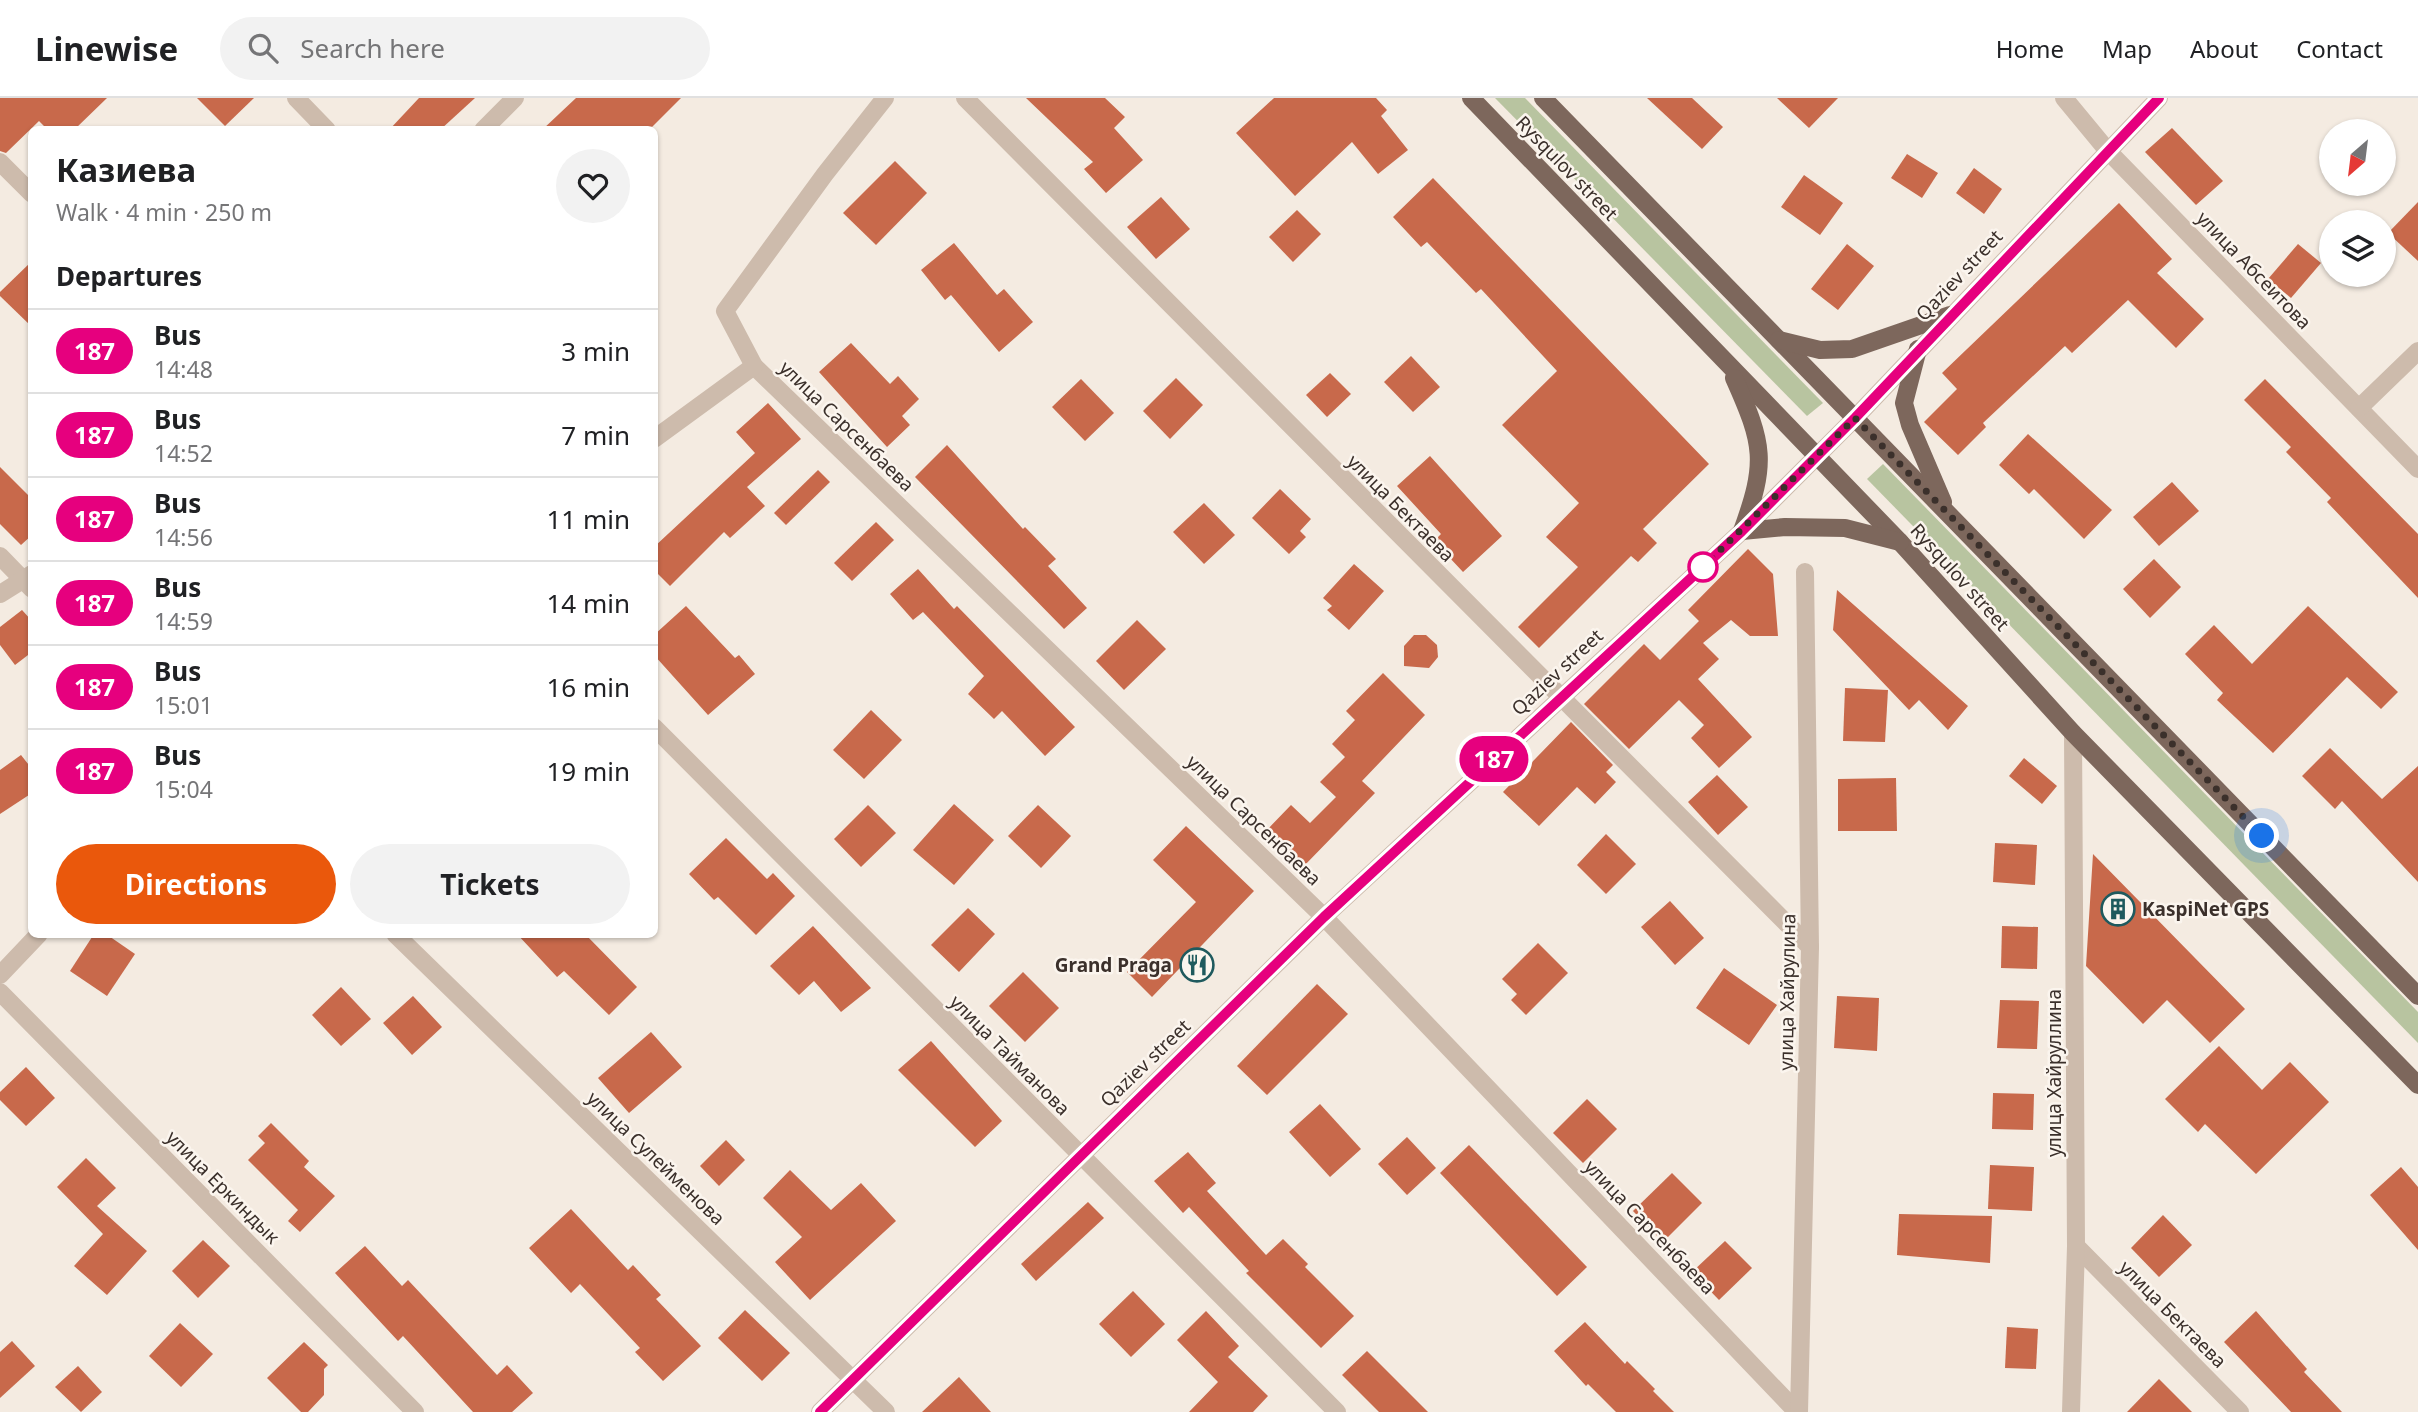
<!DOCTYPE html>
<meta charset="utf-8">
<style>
body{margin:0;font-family:"Noto Sans",sans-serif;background:#f2f2f2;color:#202124;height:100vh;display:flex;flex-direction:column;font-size:26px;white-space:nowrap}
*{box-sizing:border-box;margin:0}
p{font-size:23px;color:#757577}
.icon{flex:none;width:38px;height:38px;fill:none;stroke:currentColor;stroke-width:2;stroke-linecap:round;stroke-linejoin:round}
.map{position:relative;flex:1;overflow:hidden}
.drawer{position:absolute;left:28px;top:28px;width:630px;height:812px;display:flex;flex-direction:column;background:#fff;border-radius:10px;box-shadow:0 2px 5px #0004}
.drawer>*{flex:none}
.badge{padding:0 14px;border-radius:23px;font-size:24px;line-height:46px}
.needle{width:46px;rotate:208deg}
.buttons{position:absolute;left:2319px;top:21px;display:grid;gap:14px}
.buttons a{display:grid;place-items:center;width:77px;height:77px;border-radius:50%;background:#fff;box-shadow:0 2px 5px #0004;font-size:35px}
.you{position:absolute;width:35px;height:35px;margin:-18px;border:5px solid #fff;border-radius:50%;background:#1a73e8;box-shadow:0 0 0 10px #1a73e833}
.map>.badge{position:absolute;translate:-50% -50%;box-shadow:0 0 0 4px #fff}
h2{padding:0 28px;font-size:26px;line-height:63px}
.round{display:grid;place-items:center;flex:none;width:74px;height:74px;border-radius:37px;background:#f2f2f2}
.headline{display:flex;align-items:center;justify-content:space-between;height:119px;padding:0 28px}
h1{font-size:33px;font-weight:700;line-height:52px}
.primary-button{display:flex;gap:14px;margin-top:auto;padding:14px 28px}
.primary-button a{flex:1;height:80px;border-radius:42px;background:#ea580c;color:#fff;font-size:28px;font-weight:700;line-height:80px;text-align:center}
.primary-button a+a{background:#f2f2f2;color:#202124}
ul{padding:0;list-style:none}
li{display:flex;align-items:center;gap:21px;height:84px;padding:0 28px;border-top:2px solid #e0e0e0}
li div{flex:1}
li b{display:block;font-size:26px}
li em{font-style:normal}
li .badge{min-width:77px;font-weight:700;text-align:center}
header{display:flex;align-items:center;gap:42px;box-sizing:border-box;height:98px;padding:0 35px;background:#fff;border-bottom:2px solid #e0e0e0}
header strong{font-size:33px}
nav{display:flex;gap:38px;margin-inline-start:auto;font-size:24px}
.search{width:490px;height:63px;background:#f2f2f2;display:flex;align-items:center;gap:18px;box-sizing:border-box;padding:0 24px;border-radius:38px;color:#757577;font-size:26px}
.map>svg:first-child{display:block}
</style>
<header>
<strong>Linewise</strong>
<div class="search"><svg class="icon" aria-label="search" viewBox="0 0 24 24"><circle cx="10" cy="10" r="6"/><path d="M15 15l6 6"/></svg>Search here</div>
<nav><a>Home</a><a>Map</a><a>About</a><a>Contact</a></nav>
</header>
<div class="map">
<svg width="2418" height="1314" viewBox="0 0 2418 1314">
<rect width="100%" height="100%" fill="#f4ebe1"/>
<g fill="#b8c4a0">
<polygon points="1495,0 1525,0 1823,305 1807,318"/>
<polygon points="1883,366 2418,914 2418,945 1867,381"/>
</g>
<g fill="#c8694b">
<polygon points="0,0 107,0 74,32 48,32 39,23 6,55 0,53"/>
<polygon points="197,0 254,0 225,28"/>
<polygon points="419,0 475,0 440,32 389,32"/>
<polygon points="576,0 681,0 649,32 542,32"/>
<polygon points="1026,0 1105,0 1125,19 1114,30 1143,62 1106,95 1084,71 1093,64"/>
<polygon points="1274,0 1376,0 1387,12 1381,18 1408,52 1378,76 1352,44 1295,98 1236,35"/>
<polygon points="1647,0 1692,0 1723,29 1702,51"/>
<polygon points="1777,0 1838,0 1809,30"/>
<polygon points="2172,30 2223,83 2196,107 2145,54"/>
<polygon points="1907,56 1938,75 1922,100 1891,80"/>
<polygon points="895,63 927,95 876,147 843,115"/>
<polygon points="1974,70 2002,91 1984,116 1956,95"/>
<polygon points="1804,77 1843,105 1820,137 1781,109"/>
<polygon points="1433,80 1709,366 1643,431 1657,445 1638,464 1631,458 1539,550 1518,529 1578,469 1546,439 1579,405 1502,327 1557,273 1481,191 1476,195 1427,144 1421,149 1393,119"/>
<polygon points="1161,99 1190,131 1156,161 1127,129"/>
<polygon points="2418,104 2418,163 2388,135"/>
<polygon points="2119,105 2172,161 2157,175 2204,221 2176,250 2128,202 2072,255 2065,248 1983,325 1986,329 1958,357 1924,324 1957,291 1942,275"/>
<polygon points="1297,112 1321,136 1293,164 1269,139"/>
<polygon points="954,145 997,197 1004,191 1033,224 999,254 951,197 945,202 921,172"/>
<polygon points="1847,146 1874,168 1838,212 1811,191"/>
<polygon points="2298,146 2321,165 2291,200 2268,181"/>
<polygon points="32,163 32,229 0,198 0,194"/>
<polygon points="851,245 890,286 898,278 919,301 902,318 910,327 887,349 819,274"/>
<polygon points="1411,258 1440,289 1413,314 1384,284"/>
<polygon points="1330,275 1351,296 1327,319 1306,297"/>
<polygon points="1176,280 1203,307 1170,341 1143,313"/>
<polygon points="1081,281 1114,315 1085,343 1052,309"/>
<polygon points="2265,281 2418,436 2418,500 2327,404 2331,400 2286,354 2291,349 2244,302"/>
<polygon points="768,305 801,341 747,389 765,408 730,440 724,434 670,488 654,472 654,449 755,355 736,334"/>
<polygon points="2028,336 2112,412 2084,441 2034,391 2029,396 1999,367"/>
<polygon points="947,347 1023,431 1025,429 1056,461 1048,468 1087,510 1064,531 915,379"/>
<polygon points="1430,358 1502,438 1463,474 1434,443 1441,436 1397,388"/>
<polygon points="0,369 32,401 32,437 21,447 0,426"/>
<polygon points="818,372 830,384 786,427 774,415"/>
<polygon points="2172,384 2199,413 2159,448 2133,419"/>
<polygon points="1280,391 1311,421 1300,433 1306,439 1289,456 1252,420"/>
<polygon points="1204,405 1235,437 1204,466 1173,434"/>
<polygon points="876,424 894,442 852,483 834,465"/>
<polygon points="1748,451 1773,476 1778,538 1750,538 1731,522 1703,545 1719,561 1698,581 1752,639 1719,670 1691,640 1704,627 1679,602 1629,651 1584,606 1644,546 1660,562 1699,523 1688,512"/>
<polygon points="2154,461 2181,489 2150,520 2123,491"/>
<polygon points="1354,466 1384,493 1349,532 1327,512 1332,508 1323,500"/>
<polygon points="918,471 954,511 957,508 1075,629 1045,658 1002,613 994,621 968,596 984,578 923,514 913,522 890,496"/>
<polygon points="1837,492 1968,608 1948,632 1919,602 1909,612 1833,532"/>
<polygon points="686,508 735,560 739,557 755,576 708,617 654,557 654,537"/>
<polygon points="2308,508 2398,594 2381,611 2347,579 2273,655 2217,602 2223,595 2185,556 2214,527 2252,566"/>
<polygon points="22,512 32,523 32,554 15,567 0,547 0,529"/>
<polygon points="1137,522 1166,551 1124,592 1096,563"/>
<polygon points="1414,537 1426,537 1437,547 1438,559 1429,570 1404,568 1404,548"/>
<polygon points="1383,575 1425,617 1362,683 1375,695 1303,769 1266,733 1291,707 1310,725 1336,699 1320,684 1345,659 1332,646 1355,622 1346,613"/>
<polygon points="1845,590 1888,592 1885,644 1843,643"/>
<polygon points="871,612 902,642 864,681 833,652"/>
<polygon points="1571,624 1613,667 1606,674 1616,684 1595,706 1577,689 1539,728 1503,694"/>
<polygon points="2330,650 2382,701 2418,668 2418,784 2342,703 2335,711 2302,678"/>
<polygon points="21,657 32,671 32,695 0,716 0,672"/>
<polygon points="2024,660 2057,688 2042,706 2009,678"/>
<polygon points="1717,677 1748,709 1718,737 1688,704"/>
<polygon points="1896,680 1897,733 1838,733 1838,681"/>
<polygon points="954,706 994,742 954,787 913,752"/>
<polygon points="868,707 896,735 861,769 834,741"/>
<polygon points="1038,707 1071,738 1041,770 1008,738"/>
<polygon points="1186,728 1254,793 1152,899 1127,874 1196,804 1153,762"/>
<polygon points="1606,736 1636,766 1606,796 1577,767"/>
<polygon points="726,740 767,781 773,775 795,798 756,837 718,799 714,802 689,776"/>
<polygon points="1995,745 2037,747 2035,787 1993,784"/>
<polygon points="2093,756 2245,911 2210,945 2167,902 2143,926 2086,868"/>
<polygon points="1670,803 1704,840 1675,867 1641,829"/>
<polygon points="968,810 995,836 959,874 931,847"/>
<polygon points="813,828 871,890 841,914 814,883 799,897 770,868"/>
<polygon points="2002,828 2038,829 2037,871 2001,870"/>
<polygon points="94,836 106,836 135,856 107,898 70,873"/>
<polygon points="517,836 585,836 637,889 609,917 564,873 557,879"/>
<polygon points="1538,845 1568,875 1526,917 1511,902 1517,896 1502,881"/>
<polygon points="1724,870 1777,907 1749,947 1696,910"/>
<polygon points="1023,874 1059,910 1025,944 989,908"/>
<polygon points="1317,886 1348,916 1267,997 1237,968"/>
<polygon points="341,889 371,921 341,948 312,917"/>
<polygon points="413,898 442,929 412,957 383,925"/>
<polygon points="1837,898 1879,900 1877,953 1834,950"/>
<polygon points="2000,902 2039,903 2037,951 1997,950"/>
<polygon points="651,934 682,969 629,1015 598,980"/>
<polygon points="931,943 1002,1023 975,1049 898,972"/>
<polygon points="2219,948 2262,992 2290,964 2329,1004 2256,1076 2205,1026 2198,1034 2165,1001"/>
<polygon points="26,969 55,1000 26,1028 0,1002 0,994"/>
<polygon points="1993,995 2034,996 2033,1032 1992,1031"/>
<polygon points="1587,1001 1617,1031 1583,1065 1553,1035"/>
<polygon points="1320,1006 1361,1051 1330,1079 1289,1034"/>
<polygon points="271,1025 309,1063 304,1069 335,1098 300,1134 288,1123 298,1112 248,1062 265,1045 258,1038"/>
<polygon points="1407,1039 1436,1070 1407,1097 1378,1066"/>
<polygon points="726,1042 745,1062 719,1088 700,1068"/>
<polygon points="1469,1047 1587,1169 1557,1198 1440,1075"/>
<polygon points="1188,1054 1216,1085 1207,1093 1266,1157 1283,1141 1308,1166 1305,1169 1354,1218 1321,1250 1246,1175 1249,1173 1189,1109 1183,1115 1154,1083"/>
<polygon points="86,1060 116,1090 97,1108 147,1153 107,1197 74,1168 103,1136 57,1089"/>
<polygon points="1990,1067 2034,1069 2032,1113 1988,1111"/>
<polygon points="2401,1069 2418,1089 2418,1152 2370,1097"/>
<polygon points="790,1072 831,1112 861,1085 896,1123 810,1202 775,1164 802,1139 763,1100"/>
<polygon points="1672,1075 1702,1105 1663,1144 1633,1113"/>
<polygon points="1088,1104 1104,1120 1036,1183 1021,1166"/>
<polygon points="571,1111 628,1172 633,1167 661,1197 656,1201 701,1248 663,1283 635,1254 640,1250 580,1186 571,1195 529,1150"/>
<polygon points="1899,1116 1992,1118 1990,1165 1897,1157"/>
<polygon points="2163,1117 2192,1147 2159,1179 2131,1150"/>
<polygon points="203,1142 230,1168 198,1200 172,1173"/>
<polygon points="1725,1143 1752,1170 1719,1202 1692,1174"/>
<polygon points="365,1148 402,1188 408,1182 497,1277 507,1267 533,1295 512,1314 473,1314 403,1238 398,1243 335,1175"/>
<polygon points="1133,1193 1165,1226 1131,1259 1099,1226"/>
<polygon points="745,1212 790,1255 762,1283 718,1240"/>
<polygon points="1206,1213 1239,1248 1228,1259 1268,1298 1253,1314 1189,1314 1218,1284 1177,1242"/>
<polygon points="2256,1213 2307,1271 2304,1274 2342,1314 2291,1314 2224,1244"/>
<polygon points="1585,1224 1625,1266 1627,1263 1655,1291 1653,1293 1674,1314 1616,1314 1588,1286 1586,1288 1554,1253"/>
<polygon points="180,1225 213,1256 181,1289 149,1258"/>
<polygon points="2007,1229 2038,1231 2036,1271 2005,1270"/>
<polygon points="12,1243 35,1268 0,1300 0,1254"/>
<polygon points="304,1244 328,1267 324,1271 324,1297 308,1314 301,1314 267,1280"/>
<polygon points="1367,1253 1428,1314 1379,1314 1342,1277"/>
<polygon points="78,1268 102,1294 81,1314 55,1289"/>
<polygon points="959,1279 991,1314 922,1314"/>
<polygon points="2159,1281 2192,1314 2127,1314"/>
</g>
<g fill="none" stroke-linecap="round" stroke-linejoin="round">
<g stroke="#cdbbac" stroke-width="18">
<polyline points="296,0 327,32"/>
<polyline points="885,0 825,76 725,213 754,268 1324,819 1797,1314"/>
<polyline points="965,0 1810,849"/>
<polyline points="2064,0 2107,52 2418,371"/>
<polyline points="483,32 515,0"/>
<polyline points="0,64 32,96"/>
<polyline points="2359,310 2418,253"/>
<polyline points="654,341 754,268"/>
<polyline points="0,458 32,491"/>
<polyline points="0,496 32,476"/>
<polyline points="654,629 1337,1314"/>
<polyline points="395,836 886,1314"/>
<polyline points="0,877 39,836"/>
<polyline points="0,894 415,1314"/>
<polyline points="2076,1148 2240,1314"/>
<polyline points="820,1314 1324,819 1742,433 1855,320 2159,0"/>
<polyline points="1799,1314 1810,849 1805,474"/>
<polyline points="2071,1314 2076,1148 2073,635"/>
</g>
<g stroke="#7d675c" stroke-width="18">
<polyline points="1471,0 1900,444 2073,635 2418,987"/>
<polyline points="1543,0 2418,898"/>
<polyline points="1779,242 1820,252 1852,251 1950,217"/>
<polyline points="1918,251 1904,305 1910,327 1943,404"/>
<path d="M1734,280c30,67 33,84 8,153l43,-4 60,1 55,14"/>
</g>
</g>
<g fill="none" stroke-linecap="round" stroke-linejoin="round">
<defs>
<polyline id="line" points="820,1314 1324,819 1742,433 1855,320 2159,0"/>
</defs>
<use href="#line" stroke="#fff" stroke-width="16"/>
<use href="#line" stroke="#e6007e" stroke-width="10"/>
<polyline stroke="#3b302b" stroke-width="7" stroke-dasharray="0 12.6" points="1703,469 1855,320 2262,738"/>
</g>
<defs>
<symbol id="building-ring" viewBox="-11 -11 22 22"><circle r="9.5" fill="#fbf5ee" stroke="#1f5a5e" stroke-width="1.5"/><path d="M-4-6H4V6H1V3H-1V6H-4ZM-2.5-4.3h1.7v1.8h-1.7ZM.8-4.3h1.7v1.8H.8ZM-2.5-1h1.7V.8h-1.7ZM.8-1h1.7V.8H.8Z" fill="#1f5a5e"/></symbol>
<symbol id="restaurant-ring" viewBox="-11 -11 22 22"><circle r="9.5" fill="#fbf5ee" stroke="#1f5a5e" stroke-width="1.5"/><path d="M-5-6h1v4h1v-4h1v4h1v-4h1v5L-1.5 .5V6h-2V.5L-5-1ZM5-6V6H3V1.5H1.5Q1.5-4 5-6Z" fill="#1f5a5e"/></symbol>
</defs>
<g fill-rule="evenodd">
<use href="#building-ring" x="2099" y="792" width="38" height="38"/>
<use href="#restaurant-ring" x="1178" y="848" width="38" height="38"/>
</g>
<circle fill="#fff" stroke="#e6007e" stroke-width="3.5" cx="1703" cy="469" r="14"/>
<g text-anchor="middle" stroke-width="5" stroke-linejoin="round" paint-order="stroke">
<g font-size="19" fill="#3b302b" stroke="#fbf5ee">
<text transform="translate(1567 70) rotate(46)" y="7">Rysqulov street</text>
<text transform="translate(2254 172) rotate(46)" y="7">улица Абсеитова</text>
<text transform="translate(1959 177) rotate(-47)" y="7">Qaziev street</text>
<text transform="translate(847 328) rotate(44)" y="7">улица Сарсенбаева</text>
<text transform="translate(1401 410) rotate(45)" y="7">улица Бектаева</text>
<text transform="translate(1960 479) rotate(48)" y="7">Rysqulov street</text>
<text transform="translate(1557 574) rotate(-43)" y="7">Qaziev street</text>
<text transform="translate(1254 722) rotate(44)" y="7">улица Сарсенбаева</text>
<text transform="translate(1787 894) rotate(-89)" y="7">улица Хайрулина</text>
<text transform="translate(1010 957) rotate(45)" y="7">улица Тайманова</text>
<text transform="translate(1145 965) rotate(-44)" y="7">Qaziev street</text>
<text transform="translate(2054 975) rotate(-90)" y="7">улица Хайруллина</text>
<text transform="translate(656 1060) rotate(44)" y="7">улица Сулейменова</text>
<text transform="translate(223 1089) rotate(45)" y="7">улица Еркиндык</text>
<text transform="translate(1650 1129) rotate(46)" y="7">улица Сарсенбаева</text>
<text transform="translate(2173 1216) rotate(45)" y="7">улица Бектаева</text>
</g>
<g font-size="19" font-weight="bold" fill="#3b302b" stroke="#fbf5ee" text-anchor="start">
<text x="2142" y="818">KaspiNet GPS</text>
<text x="1172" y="874" text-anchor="end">Grand Praga</text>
</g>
</g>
</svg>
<div class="buttons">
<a><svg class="needle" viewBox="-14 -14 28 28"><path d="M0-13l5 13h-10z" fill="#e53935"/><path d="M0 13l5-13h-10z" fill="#757577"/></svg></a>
<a><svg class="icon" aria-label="layers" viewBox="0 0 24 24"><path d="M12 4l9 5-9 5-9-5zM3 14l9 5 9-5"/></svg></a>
</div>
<div class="you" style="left:2262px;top:738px"></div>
<b class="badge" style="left:1494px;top:661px;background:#e6007e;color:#fff">187</b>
<section class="drawer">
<div class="headline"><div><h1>Казиева</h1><p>Walk · 4 min · 250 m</p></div><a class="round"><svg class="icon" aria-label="heart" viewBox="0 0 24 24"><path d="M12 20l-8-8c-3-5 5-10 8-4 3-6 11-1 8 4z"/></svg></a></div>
<h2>Departures</h2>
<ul>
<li><span class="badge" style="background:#e6007e;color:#fff">187</span><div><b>Bus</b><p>14:48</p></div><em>3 min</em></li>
<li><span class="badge" style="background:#e6007e;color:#fff">187</span><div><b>Bus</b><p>14:52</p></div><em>7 min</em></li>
<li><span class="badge" style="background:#e6007e;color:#fff">187</span><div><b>Bus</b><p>14:56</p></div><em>11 min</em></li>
<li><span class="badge" style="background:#e6007e;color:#fff">187</span><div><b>Bus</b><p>14:59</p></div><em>14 min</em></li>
<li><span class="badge" style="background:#e6007e;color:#fff">187</span><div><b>Bus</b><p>15:01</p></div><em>16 min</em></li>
<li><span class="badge" style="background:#e6007e;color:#fff">187</span><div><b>Bus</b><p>15:04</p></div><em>19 min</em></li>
</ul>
<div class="primary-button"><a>Directions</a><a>Tickets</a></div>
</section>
</div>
